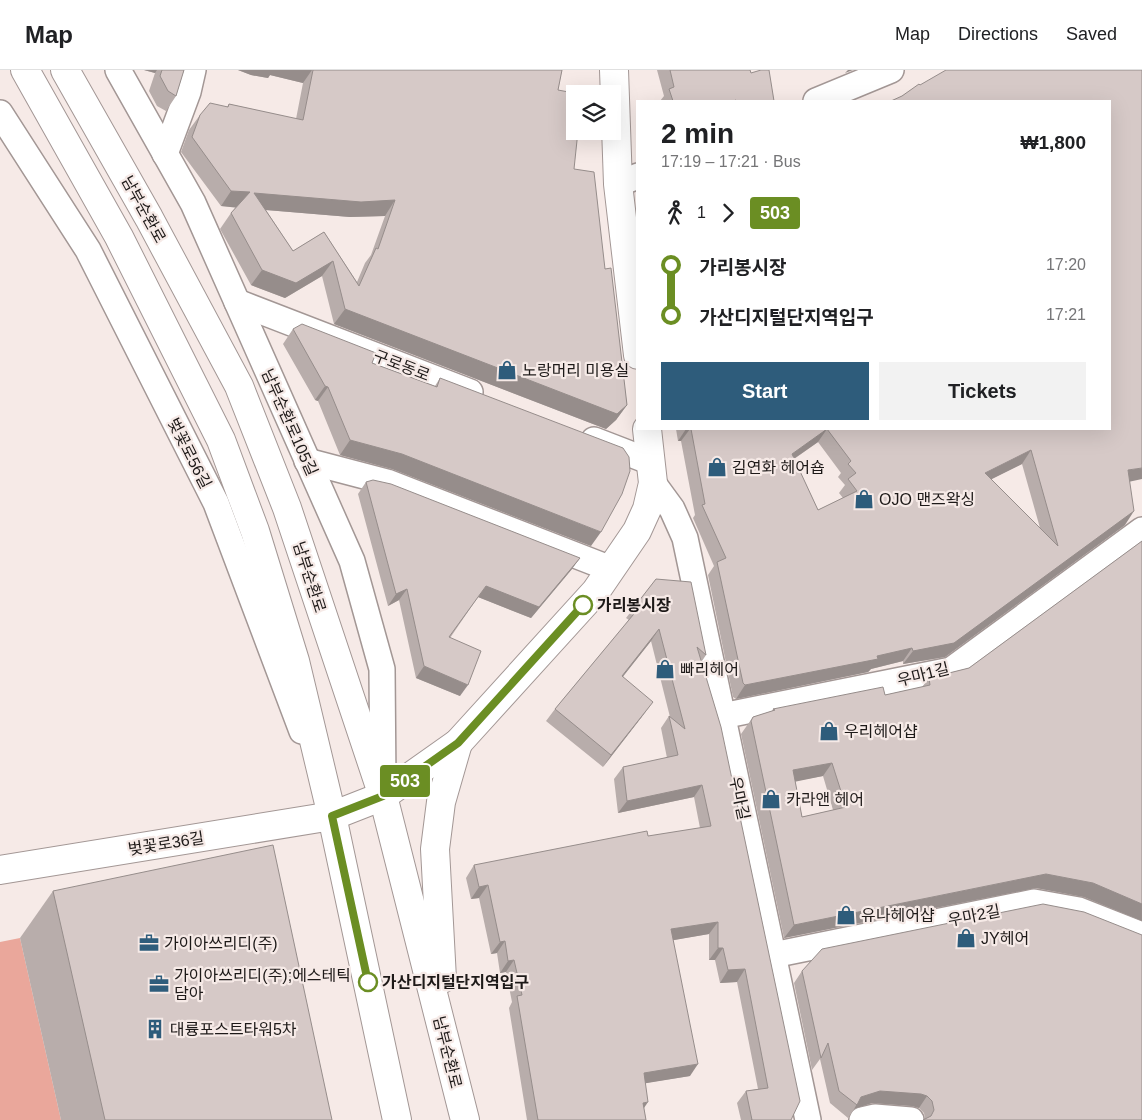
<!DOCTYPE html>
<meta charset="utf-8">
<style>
body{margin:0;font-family:Arial,"Noto Sans KR",sans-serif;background:#f2f2f2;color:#202124;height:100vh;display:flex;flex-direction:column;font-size:19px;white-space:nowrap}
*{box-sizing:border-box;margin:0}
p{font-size:16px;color:#757577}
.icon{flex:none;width:28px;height:28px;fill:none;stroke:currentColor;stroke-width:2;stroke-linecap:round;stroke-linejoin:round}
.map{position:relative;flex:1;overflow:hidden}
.details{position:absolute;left:636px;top:30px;width:475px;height:330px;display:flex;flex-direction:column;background:#fff;border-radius:0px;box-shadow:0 5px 20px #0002}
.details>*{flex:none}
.badge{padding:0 10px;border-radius:4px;font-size:18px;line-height:32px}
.buttons{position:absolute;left:566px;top:15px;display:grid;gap:10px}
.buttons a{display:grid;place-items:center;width:55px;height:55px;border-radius:0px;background:#fff;box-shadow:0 5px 20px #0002;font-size:25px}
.map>.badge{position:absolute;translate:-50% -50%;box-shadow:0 0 0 2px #fff}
.legs{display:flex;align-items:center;gap:8px;height:55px;padding:0 25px;font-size:16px}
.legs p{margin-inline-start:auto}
.head{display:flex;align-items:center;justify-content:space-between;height:85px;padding:0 25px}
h1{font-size:28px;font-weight:600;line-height:38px}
.cta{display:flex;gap:10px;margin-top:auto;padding:10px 25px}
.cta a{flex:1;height:58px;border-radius:0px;background:#2e5c7b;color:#fff;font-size:20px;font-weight:600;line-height:58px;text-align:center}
.cta a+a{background:#f2f2f2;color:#202124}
ul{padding:0 25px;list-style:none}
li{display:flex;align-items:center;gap:18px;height:50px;font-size:19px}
li i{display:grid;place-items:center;width:8px;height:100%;margin:0 6px;background:currentColor}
li i::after{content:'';width:12px;height:12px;margin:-6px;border:4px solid;border-radius:50%;background:#fff}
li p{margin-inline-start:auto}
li:first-child i{background:linear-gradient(#0000 50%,currentColor 0)}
li:last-child i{background:linear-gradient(currentColor 50%,#0000 0)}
header{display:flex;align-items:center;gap:30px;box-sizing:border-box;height:70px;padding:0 25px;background:#fff;border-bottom:1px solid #e0e0e0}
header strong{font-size:24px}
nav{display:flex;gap:28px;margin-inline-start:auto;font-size:18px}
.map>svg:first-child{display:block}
</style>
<header>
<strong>Map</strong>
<nav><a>Map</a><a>Directions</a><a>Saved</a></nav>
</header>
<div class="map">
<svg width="1142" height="1050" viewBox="0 0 1142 1050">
<rect width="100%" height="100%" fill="#f6eae7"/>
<polygon fill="#eaa79b" points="20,868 61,1050 0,1050 0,872"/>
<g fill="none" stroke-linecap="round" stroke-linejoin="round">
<defs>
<g id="minor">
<polyline points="118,0 193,133 352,491 382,599 383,715"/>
<polyline points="816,31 891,0"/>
<polyline points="0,43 88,180 216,433 302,661"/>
<polyline points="165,84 188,22 193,0"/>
<polyline points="618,114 638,106"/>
<polyline points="237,232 470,322"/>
<polyline points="594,370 651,392"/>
<polyline points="307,391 387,412 611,499"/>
<polyline points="653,413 672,439 685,468 808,1050"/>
<polyline points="722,646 951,600 1142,460"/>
<polyline points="773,885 1034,832 1079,840 1142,865"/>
<polyline points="862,1050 875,1047 911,1050"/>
</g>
<polyline id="tertiary" points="0,800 332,746"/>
<g id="secondary">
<polyline points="614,0 618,114 638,285"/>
<polyline points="332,746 383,726 458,673 596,521 637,461 647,439 653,413 647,359"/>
</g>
<g id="primary">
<polyline points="25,0 119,167 221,370 255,461 295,591 332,746 397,1050"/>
<polyline points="65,0 149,148 239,316 287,438 383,726 465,1050"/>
<polyline points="442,909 435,779 441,732 458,673"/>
</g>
</defs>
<use href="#minor" stroke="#a39795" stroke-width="28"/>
<use href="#tertiary" stroke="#a39795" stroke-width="30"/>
<use href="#secondary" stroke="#a39795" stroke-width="30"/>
<use href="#primary" stroke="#a39795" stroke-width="30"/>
<use href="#minor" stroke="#fff" stroke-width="25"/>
<use href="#tertiary" stroke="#fff" stroke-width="28"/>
<use href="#secondary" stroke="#fff" stroke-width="28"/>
<use href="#primary" stroke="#fff" stroke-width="28"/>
</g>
<g fill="#b8adab" fill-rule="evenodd">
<polygon points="144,0 184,0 176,26 166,41 157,36 149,21 155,3"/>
<path d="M238,0h324l-4,20 11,32 5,47 31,100 22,136 -11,15 -10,9 -272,-105 -12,-48 -37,22 -34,-13 -31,-56 11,-16 5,-6 -15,-1 -40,-54 8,-22 11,-15 27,-8 2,-3 67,15 7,-36 -33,-8 -2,3 -17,-3zM266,140l84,7 35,-1 -14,39 -6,8 -8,19 -33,-50 -31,19z"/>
<polygon points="657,0 750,0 751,3 774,31 660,31 664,26"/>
<path d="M1142,0l-12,411 -5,44 -180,132 -42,7v-3l-32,8 -3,3 -132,27 -3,-2 -25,-122 6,-9 -21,-48 2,-3 -14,-74h-3l-2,-12h434v-328l-208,-5 18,-11zM818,372l23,31 -3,4 7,8 -6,8 4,5 -25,12 -24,-51zM1022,394l18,64 -49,-49z"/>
<polygon points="293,259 372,293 435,316 440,308 591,476 392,399 340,385 318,331 315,330 283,274"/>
<polygon points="366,412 572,499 531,548 478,527 450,568 460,626 416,608 399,530 388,536 358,424"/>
<path d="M1142,471v380l-58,-24 -48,-9 -252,50 -43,-204 12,-17 19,-6 1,-2 112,-14 37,-8 7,-9 40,-10zM823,706l10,34 -31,7 -7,-36z"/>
<polygon points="656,509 706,585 702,591 791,1050 741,1050 737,1033 746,1021 758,1019 737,912 720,913 715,890 709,890 709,864 673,870 690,1006 645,1013 644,1038 646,1050 527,1050 509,938 512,932 506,902 500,903 497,883 491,884 479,828 471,829 466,808 474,795 700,758 694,727 618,743 614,709 623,697 667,688 661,658 669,646 670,647 651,571 623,606 644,644 603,697 546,651 555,639 629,550 626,548"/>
<polygon points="53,821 332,1050 61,1050 20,868"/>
<polygon points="802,901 1142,1050 925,1049 924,1043 919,1038 912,1036 872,1033 854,1039 848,1048 830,1033 820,989 812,1000 794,913"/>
</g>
<g fill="#968d8b">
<polygon points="144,0 157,0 155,3"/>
<polygon points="238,0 312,0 303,13 270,5 268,8 251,5"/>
<polygon points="848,0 853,0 845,3"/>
<polygon points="231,121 250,122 239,138 221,136"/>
<polygon points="254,123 395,130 385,146 350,147 243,138"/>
<polygon points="333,191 322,206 285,228 251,215 262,200"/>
<polygon points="345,239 627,335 616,350 606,359 334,254"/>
<polygon points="325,316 328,317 318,331 315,330"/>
<polygon points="686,359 690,359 681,371 678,371"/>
<polygon points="827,359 818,372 782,397 792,384"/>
<polygon points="350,370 402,384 601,462 591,476 392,399 340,385"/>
<polygon points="1031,380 1022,394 976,417 985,403"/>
<polygon points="1142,398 1142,409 1119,414 1128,400"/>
<polygon points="1134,441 1125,455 945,587 903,594 913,581"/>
<polygon points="580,488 572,499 531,548 478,527 486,516"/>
<polygon points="407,519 399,530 388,536 396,524"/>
<polygon points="659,559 651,571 614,618 622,606"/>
<polygon points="912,578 903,591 871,599 868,602 736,629 745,615"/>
<polygon points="424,596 468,615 460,626 416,608"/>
<polygon points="653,632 644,644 603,697 611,685"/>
<polygon points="832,693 823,706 784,714 793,700"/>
<polygon points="702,715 694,727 618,743 627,731"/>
<polygon points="1046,804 1093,813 1142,834 1142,851 1084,827 1036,818 784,868 794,855"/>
<polygon points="488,815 479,828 471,829 479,817"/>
<polygon points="718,852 709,864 663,872 671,859"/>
<polygon points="505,871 497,883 491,884 500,872"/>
<polygon points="718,878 723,878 715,890 709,890"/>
<polygon points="514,890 506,902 500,903 508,891"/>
<polygon points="745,899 737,912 720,913 728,900"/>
<polygon points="698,994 690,1006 635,1015 644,1003"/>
<polygon points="880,1021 921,1024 927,1026 919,1038 912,1036 872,1033 854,1039 861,1027"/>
<polygon points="648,1032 640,1044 643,1033"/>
</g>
<g fill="#d6c9c7" stroke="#968d8b" fill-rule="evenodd">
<polygon points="162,0 184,0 176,26 168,21 160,6"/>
<path d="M313,0h249l-4,20 16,3 -5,29 6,1v8h3l-4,38 20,3 11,97 6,-1 16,137 -10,9 -272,-105 -12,-48 -37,22 -34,-13 -31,-57 19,-21 -19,-1 -39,-54 8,-22 10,-12 18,4 1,-3 74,16zM254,123l107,9 34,-2 -17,49 -2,-1 -17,38 -35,-54 -31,19z"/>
<polygon points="670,0 750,0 751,3 761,0 769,0 774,31 736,31 736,30 733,31 673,31 669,19 674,17"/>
<path d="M946,0h196v398l-14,2 6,41 -180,132 -41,8 -1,-3 -35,8 1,3 -133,26 -2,-2 -26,-121 9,-4 -24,-53 3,-1 -14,-75h136l-35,25 26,56 39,-19 -9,-12 8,-6 -8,-9 3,-3 -24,-32h283v-328h-219l11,-5 17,-12 1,1zM1031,380l27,96 -73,-73z"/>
<polygon points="302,254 376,283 372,293 437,317 440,308 623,378 629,387 630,401 622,424 601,462 402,384 350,370 328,317 325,316 293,259"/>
<polygon points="373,410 391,414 580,488 539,537 486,516 449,567 481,581 468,615 424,596 407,519 396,524 366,412"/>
<path d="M1142,471v363l-49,-21 -47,-9 -252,51 -43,-204 2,-4 22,-7 -2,-1 110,-22 2,8 45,-10 -1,-7 40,-10zM832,693l14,44 -44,10 -9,-47z"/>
<polygon points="656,509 691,512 706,585 697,577 721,657 800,1031 791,1050 751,1050 752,1050 746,1021 768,1018 745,899 728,900 723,878 718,878 718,852 671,859 698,994 644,1003 648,1032 643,1033 646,1050 538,1050 517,926 522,925 514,890 508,891 505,871 500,872 488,815 479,817 474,795 647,761 648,766 711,756 702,715 627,731 623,697 678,685 669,646 685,659 659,559 622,606 653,632 611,685 555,639 638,539 635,536"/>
<polygon points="273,775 332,1050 105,1050 53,821"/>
<polygon points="1043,834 1084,842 1142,865 1142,1050 923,1050 931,1046 934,1040 932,1031 927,1026 921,1024 880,1021 861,1027 857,1035 839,1021 828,973 821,988 802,901 822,879"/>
</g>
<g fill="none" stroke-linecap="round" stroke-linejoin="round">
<defs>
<polyline id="line-1" points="368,912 332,746 383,726 458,673 583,535"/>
</defs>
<use href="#line-1" stroke="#fff" stroke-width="11"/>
<use href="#line-1" stroke="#6b8e23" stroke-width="8"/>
</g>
<defs>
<symbol id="shop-bare" viewBox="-9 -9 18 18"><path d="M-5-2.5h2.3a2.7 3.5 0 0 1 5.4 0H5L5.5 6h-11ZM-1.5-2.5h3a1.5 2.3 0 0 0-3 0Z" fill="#2e5c7b" stroke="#f6eae7" stroke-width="2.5" paint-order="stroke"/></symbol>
<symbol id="office-bare" viewBox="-9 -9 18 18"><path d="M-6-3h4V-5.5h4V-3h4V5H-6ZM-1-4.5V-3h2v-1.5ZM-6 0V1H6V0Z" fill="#2e5c7b" stroke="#f6eae7" stroke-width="2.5" paint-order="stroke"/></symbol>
<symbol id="building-bare" viewBox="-9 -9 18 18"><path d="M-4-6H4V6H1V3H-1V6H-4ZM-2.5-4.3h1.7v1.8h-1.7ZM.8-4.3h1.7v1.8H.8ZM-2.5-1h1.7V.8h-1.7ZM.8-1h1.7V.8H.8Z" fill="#2e5c7b" stroke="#f6eae7" stroke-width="2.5" paint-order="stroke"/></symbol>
</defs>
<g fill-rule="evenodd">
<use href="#shop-bare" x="493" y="286" width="28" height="28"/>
<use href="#shop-bare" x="703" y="383" width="28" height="28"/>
<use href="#shop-bare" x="850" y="415" width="28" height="28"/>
<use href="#shop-bare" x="651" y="585" width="28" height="28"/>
<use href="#shop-bare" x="815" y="647" width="28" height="28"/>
<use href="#shop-bare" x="757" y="715" width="28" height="28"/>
<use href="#shop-bare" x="832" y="831" width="28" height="28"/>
<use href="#shop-bare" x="952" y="854" width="28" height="28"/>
<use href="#office-bare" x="135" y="859" width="28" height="28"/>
<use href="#office-bare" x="145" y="900" width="28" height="28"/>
<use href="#building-bare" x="141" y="945" width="28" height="28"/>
</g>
<g fill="#fff" stroke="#6b8e23" stroke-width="2.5">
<circle cx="583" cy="535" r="9"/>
<circle cx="368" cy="912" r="9"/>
</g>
<g text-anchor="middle" stroke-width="4.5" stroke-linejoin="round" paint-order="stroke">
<g font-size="16" fill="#1d1918" stroke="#f6eae7">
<text transform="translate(144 139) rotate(61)" y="6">남부순환로</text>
<text transform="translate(402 295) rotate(21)" y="6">구로동로</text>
<text transform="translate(290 352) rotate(66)" y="6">남부순환로105길</text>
<text transform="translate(190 383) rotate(63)" y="6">벚꽃로56길</text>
<text transform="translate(310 507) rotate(72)" y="6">남부순환로</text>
<text transform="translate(923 604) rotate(-14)" y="6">우마1길</text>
<text transform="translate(740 728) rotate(78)" y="6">우마길</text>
<text transform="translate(166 773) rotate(-9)" y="6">벚꽃로36길</text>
<text transform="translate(974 845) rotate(-11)" y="6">우마2길</text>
<text transform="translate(448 982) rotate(76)" y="6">남부순환로</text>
</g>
<g font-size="16" fill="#1d1918" stroke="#f6eae7" text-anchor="start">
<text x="522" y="306">노랑머리 미용실</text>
<text x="732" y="403">김연화 헤어숍</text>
<text x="879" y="435">OJO 맨즈왁싱</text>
<text x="680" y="605">빠리헤어</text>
<text x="844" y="667">우리헤어샵</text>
<text x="786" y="735">카라앤 헤어</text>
<text x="861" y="851">유나헤어샵</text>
<text x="981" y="874">JY헤어</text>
<text x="164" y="879">가이아쓰리디(주)</text>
<text x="174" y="911">가이아쓰리디(주);에스테틱<tspan x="174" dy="18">담아</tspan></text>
<text x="170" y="965">대륭포스트타워5차</text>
</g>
<g font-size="16" font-weight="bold" fill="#1d1918" stroke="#f6eae7" text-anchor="start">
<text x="597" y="541">가리봉시장</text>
<text x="382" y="918">가산디지털단지역입구</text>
</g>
</g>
</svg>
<div class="buttons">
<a><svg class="icon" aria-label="layers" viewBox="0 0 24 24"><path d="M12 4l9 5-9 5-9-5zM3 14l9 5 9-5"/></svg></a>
</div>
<b class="badge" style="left:405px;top:711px;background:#6b8e23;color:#fff">503</b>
<section class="details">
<div class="head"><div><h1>2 min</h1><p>17:19 – 17:21 · Bus</p></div><b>₩1,800</b></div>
<div class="legs"><svg class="icon" aria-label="walk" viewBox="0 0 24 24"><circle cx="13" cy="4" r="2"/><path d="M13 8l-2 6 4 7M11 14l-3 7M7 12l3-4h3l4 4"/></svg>1<svg class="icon" aria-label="forward" viewBox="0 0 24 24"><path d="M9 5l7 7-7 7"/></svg><b class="badge" style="background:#6b8e23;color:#fff">503</b></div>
<ul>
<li><i style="color:#6b8e23"></i><b>가리봉시장</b><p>17:20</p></li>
<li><i style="color:#6b8e23"></i><b>가산디지털단지역입구</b><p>17:21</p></li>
</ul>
<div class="cta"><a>Start</a><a>Tickets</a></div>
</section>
</div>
